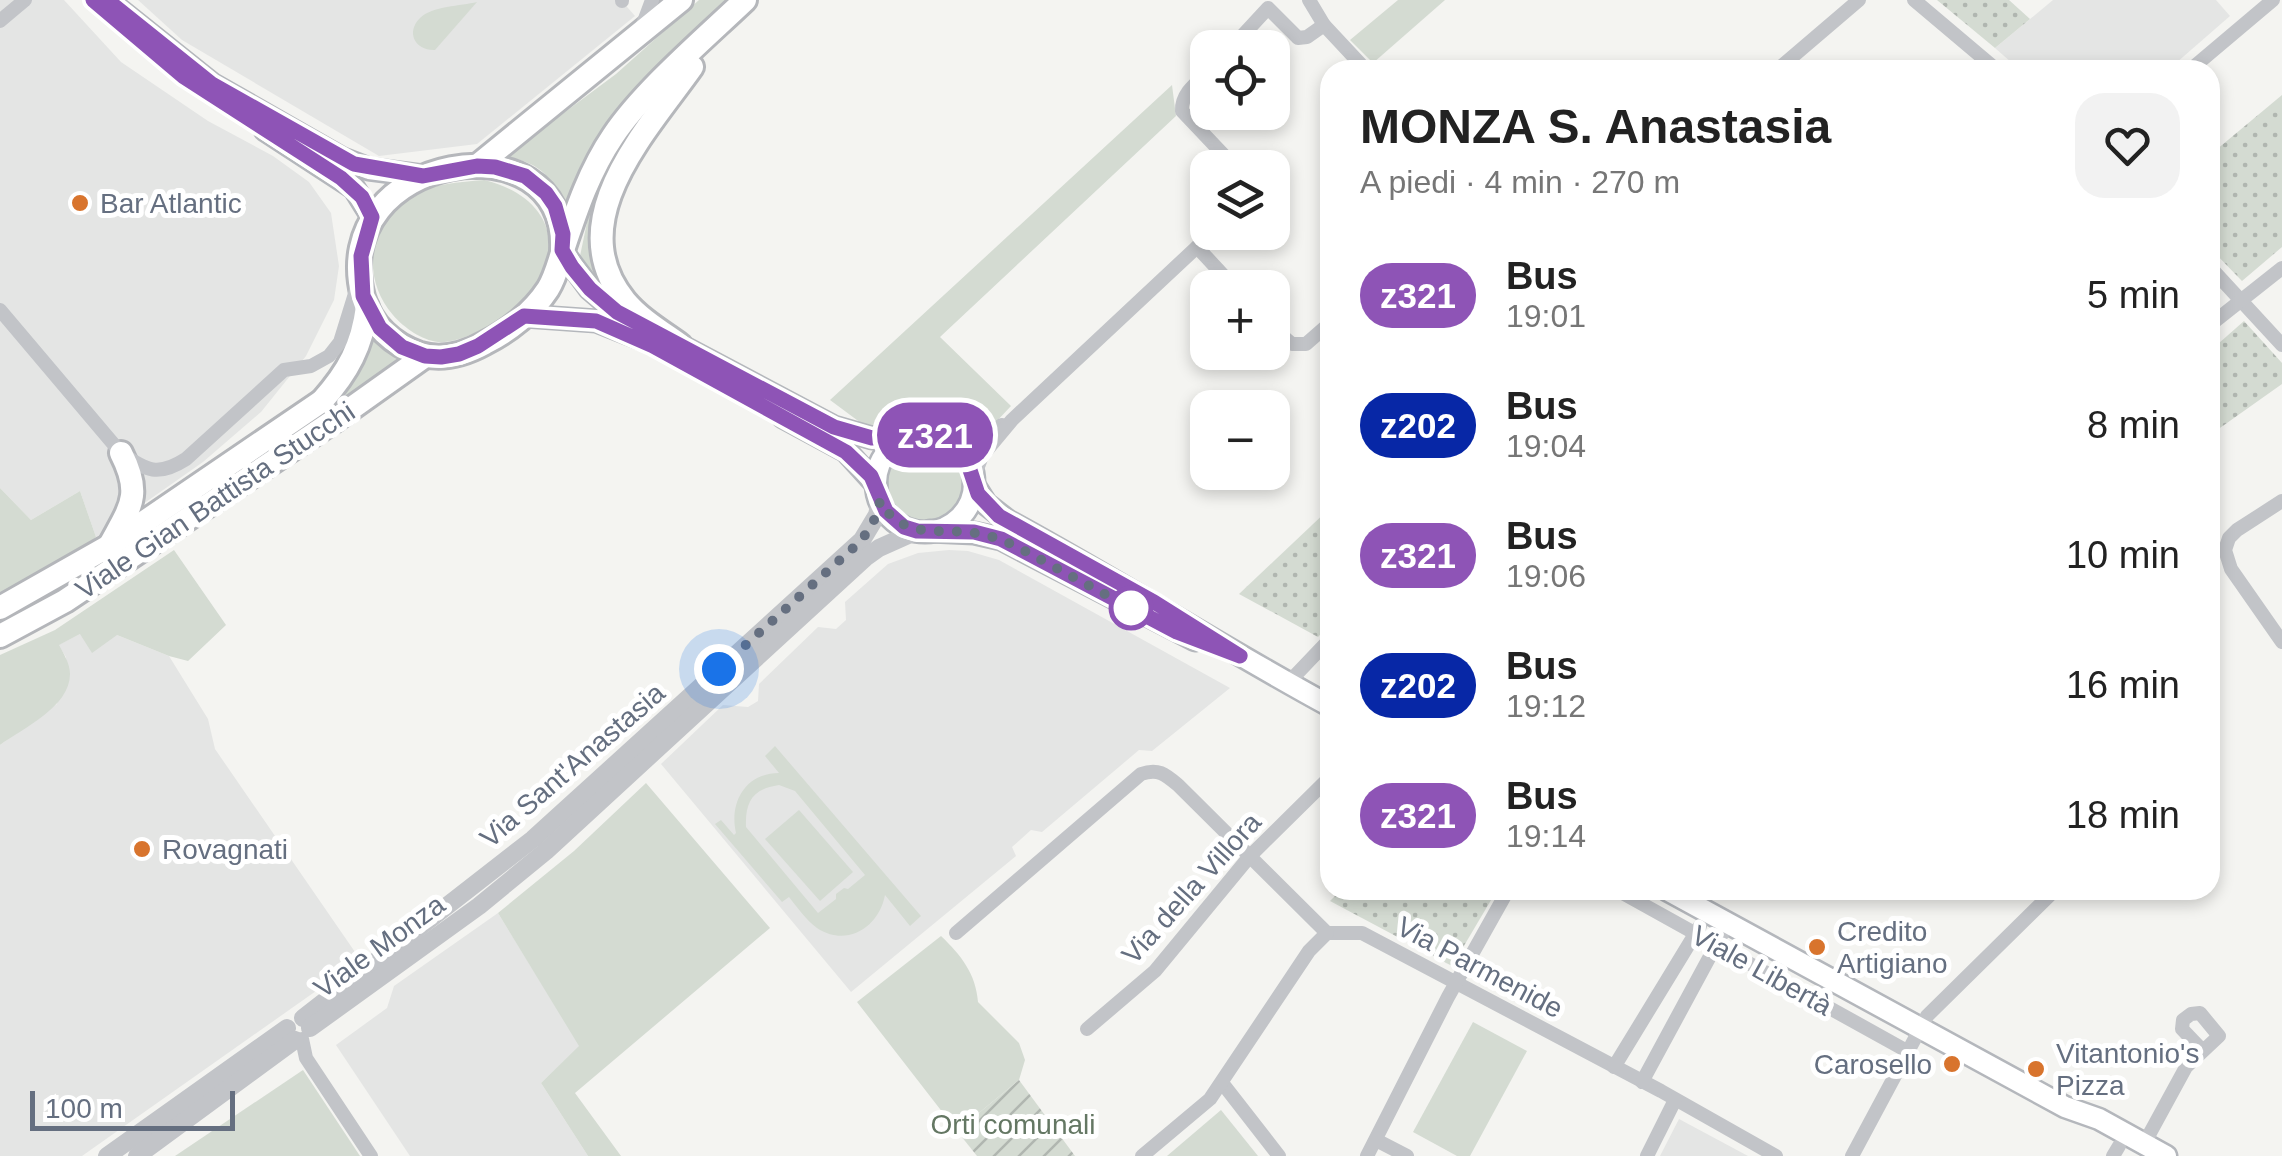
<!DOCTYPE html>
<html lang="it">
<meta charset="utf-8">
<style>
body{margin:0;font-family:Arial,sans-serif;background:#f2f2f2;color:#222;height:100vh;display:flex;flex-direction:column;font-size:38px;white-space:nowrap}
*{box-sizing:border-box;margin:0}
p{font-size:32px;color:#767676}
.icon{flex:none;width:55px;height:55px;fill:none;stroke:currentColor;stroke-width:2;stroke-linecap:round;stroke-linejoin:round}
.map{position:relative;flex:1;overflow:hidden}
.drawer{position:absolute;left:1320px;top:60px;width:900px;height:840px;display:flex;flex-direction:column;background:#fff;border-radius:30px;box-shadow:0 5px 15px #0003}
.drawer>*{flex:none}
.badge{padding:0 20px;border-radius:32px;font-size:35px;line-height:65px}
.fabs{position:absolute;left:1190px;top:30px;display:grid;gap:20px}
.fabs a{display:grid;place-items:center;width:100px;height:100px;border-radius:20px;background:#fff;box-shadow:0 5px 15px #0003;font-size:50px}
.scale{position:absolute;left:30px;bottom:25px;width:205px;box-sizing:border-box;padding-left:10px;border:5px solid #656f80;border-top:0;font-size:28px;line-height:35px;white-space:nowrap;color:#656f80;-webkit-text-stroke:8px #fff;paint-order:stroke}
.you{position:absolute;width:50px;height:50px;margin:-25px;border:8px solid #fff;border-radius:50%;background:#1a73e8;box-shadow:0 0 0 15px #1a73e833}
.map>.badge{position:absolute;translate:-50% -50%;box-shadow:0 0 0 5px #fff}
.round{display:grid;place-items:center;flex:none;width:105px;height:105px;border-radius:30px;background:#f2f2f2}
.head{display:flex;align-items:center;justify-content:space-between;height:170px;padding:0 40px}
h1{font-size:48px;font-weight:700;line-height:75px}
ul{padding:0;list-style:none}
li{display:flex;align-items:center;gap:30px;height:130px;padding:0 40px}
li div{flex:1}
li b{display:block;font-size:38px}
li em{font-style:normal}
li .badge{min-width:110px;font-weight:700;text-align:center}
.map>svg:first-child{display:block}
</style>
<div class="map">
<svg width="2282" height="1156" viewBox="0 0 2282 1156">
<defs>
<pattern id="park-dots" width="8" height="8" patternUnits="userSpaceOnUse" patternTransform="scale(2.5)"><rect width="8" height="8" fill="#d4dbd2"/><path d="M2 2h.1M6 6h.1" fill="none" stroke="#b0b6b0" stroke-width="1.8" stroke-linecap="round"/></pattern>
<pattern id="garden-furrows" width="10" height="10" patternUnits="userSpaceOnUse" patternTransform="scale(2.5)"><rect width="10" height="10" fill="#d4dbd2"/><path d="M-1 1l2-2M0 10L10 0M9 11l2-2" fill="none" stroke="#b0b6b0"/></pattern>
</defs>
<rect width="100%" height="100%" fill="#f4f4f1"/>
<g fill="#e4e5e4">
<polygon points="0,0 64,0 121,62 208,121 273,156 309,182 331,213 339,266 334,300 306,356 261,412 203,462 96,537 80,491 31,520 0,488"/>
<polygon points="138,0 621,0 635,16 477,144 379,156 182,40"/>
<polygon points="2053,0 2216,0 2230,16 2168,70 2020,70 1995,48"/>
<polygon points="949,550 968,551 999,560 1230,688 1152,751 1139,750 1042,832 1031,830 1012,847 1016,856 851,992 661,764 723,705 748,707 758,701 759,684 818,627 836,629 846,620 845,602 888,564 918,553"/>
<polygon points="80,634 117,635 169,656 208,719 215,749 355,952 366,951 360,960 82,1156 0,1156 0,745 57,704 66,657 58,645"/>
<polygon points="498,913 580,1046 541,1083 588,1156 410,1156 336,1045 387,1008 394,986"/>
<polygon points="1679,1119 1748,1156 1660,1156"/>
</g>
<g fill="#d4dbd2" fill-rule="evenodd">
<path d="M699,0h33l-166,208c-16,-33 -23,-43 -60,-52l110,-82z"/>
<polygon points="1398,0 1445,0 1373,63 1350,40"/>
<path d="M477,2l-42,48c-19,1 -30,-17 -15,-32 12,-12 41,-12 57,-16z"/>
<polygon points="1172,85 1176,116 940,337 1011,406 995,423 977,433 956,431 926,420 865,426 830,400"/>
<path d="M484,180c50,12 82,49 56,101 -12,25 -74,64 -102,61 -16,-2 -34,-14 -45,-27 -32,-36 -26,-94 17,-119 22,-12 49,-14 74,-16z"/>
<path d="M601,183c-10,39 -9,62 3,101l-8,-3 -16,-25 10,-48z"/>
<polygon points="373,334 405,359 335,407 362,369"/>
<circle cx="926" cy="483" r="39"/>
<polygon points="0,488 31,520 80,491 96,537 64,564 0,594"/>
<path d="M174,550l52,75 -38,36 -19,-5 -52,-21 -25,18 -12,-19 -21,11c4,8 11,18 11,29 0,33 -47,54 -70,71v-90l55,-25z"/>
<path d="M775,746l146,170 -11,10 -25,-31c-6,32 -38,53 -68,33 -11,-8 -20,-21 -28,-31l-7,5 -67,-78 6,-4 13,15 2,-2c-7,-30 9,-60 43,-60l-14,-17zM779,785l16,6 70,84 -17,14 -4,-1 -8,6v5l-18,14 -72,-86c-1,-26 7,-38 33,-42z"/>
<polygon points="646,783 770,928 575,1093 621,1156 588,1156 541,1083 579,1046 498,913 574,851"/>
<polygon points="799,810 853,872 820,901 765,839"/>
<path d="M941,936c20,19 35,38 37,66l41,41 6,17 -6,20 -62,51 -100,-129z"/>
<polygon points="1473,1022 1527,1051 1470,1156 1457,1156 1413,1132"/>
<polygon points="303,1070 360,1156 175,1156"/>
<polygon points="1221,1110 1258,1156 1167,1156"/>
</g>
<g fill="url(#park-dots)">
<polygon points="1937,0 2009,0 2030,19 1995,48"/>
<polygon points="2282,95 2282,247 2242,281 2210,248 2210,155"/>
<polygon points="2244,321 2282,363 2282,384 2210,435 2210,351"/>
<polygon points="1330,508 1330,624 1318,637 1239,594"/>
<polygon points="1341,890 1497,890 1452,966 1330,901"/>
</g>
<polygon fill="url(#garden-furrows)" points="1019,1080 1075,1156 977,1156 957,1131"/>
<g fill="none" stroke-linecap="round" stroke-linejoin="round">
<defs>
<g id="secondary">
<polyline points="107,0 212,84 343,159 369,169 423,176"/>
<polyline points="265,130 354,188 372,217"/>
<polyline points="562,251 590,289 617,312 834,427 872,438 920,434"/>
<polyline points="525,316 596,321 639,338"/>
<polyline points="783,417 846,451 876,484"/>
<circle cx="925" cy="483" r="49"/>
<path d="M974,485l12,19 22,17c109,59 213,126 322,185"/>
<polyline points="930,531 974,533 1001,539 1195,640"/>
<polyline points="1667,890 2065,1107 2099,1119 2166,1156"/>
</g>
<g id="primary">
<polyline points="477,166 681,0"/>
<path d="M562,251c7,-138 -237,-98 -199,46 8,28 30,48 57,57 23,7 45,0 65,-11 24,-12 48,-31 63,-54 8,-13 11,-28 16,-42 13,-39 26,-77 49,-111 30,-45 91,-97 132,-136"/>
<path d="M680,345c-18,-13 -40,-26 -55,-44 -65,-80 21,-169 67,-234"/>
<path d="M322,401c26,-29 40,-55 45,-94"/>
<polyline points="335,420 425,356"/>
</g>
<g id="trunk">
<path d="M111,543c20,-37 31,-49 10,-90"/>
<polyline points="0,608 109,546 322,401"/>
<polyline points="0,636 65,601 335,420"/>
</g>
</defs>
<use href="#secondary" stroke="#b4b7bc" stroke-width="25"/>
<use href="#primary" stroke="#b5b7bb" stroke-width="28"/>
<use href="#trunk" stroke="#b4b6ba" stroke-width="28"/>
<g stroke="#c2c4c8" stroke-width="14">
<polyline points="1309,0 1324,25 1366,70"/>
<polyline points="1914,0 1997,70"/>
<polyline points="622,1 622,0"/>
<polyline points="0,21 25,0"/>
<polyline points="642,27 652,0"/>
<polyline points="1231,48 1268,8 1298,38 1307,37 1324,25"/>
<polyline points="1777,70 1859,0"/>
<polyline points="2190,70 2273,0"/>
<path d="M1208,72c-12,11 -27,22 -26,39l54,57"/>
<polyline points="1197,247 1235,288"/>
<polyline points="2210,267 2282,345"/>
<path d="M0,310l121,143c26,18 37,24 65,6l98,-89 27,-4 18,-10 11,-14 18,-58"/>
<polyline points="2210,325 2282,268"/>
<polyline points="1272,327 1292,344 1306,344 1330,323"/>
<polyline points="948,439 983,437 1002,425"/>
<polyline points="974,477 982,456 1012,420 1213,232"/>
<polyline points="2282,501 2237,530 2229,538 2225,550 2231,569 2282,642"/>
<polyline points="1288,683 1330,639"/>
<polyline points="1617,890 1907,1051"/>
<path d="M956,933l185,-159c17,-6 24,0 37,11l149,148"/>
<polyline points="1327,933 1362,933 1661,1091 1776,1156"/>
<polyline points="1087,1029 1155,971 1250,856 1330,777"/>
<polyline points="302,1039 306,1058 371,1156"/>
<polyline points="1614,1067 1700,926"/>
<polyline points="1642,1082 1728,923"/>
<polyline points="1223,1084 1279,1156"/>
<polyline points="1376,1140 1407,1156"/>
<polyline points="2144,1144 2186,1067 2219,1036 2200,1013 2191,1014 2183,1020 2182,1029 2203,1051"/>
<polyline points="1142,1156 1210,1099 1309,951 1327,933"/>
<polyline points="1367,1156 1448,997 1508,890"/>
<polyline points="1647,1156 1675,1100"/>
<polyline points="1852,1156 1927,1016 2055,890"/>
<polyline points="2113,1156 2119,1146"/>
</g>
<g stroke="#c2c4c8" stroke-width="18">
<polyline points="303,1018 533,839 862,540 877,515 880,501"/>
<polyline points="310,1028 479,906 546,851 865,558 879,548 917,531"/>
<polyline points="107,1156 287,1028"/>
<polyline points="137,1156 295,1040"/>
</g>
<use href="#secondary" stroke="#fff" stroke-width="20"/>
<use href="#primary" stroke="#fff" stroke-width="22"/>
<use href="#trunk" stroke="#fff" stroke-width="22"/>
</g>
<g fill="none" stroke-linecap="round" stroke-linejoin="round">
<defs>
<polyline id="line" points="93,0 184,77 341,178 362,197 372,217 361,256 363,296 380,328 402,347 425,356 441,357 459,354 478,346 524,316 596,321 653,346 846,452 871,476 886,511 904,527 917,531 974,532 1001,539 1177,632 1240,656 1154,602 999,516 978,494 965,455 948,439 920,434 872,438 834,427 617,312 590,289 572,267 562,250 563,234 555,206 546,193 525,176 495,167 477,166 423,176 354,164 212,84 107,0"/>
</defs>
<use href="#line" stroke="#fff" stroke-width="22"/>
<use href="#line" stroke="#8e54b6" stroke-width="15"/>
<path stroke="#656f80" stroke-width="10" stroke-dasharray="0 18" d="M719,669l143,-129 15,-25 3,-14c24,43 65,24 105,34 23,5 43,18 64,29 33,18 65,35 97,52l-15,-8"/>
</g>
<g fill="#d8742d" stroke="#fff" stroke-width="4">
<circle cx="80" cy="203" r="10"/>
<circle cx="142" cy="849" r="10"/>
<circle cx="1817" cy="947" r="10"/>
<circle cx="1952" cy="1064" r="10"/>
<circle cx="2036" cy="1069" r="10"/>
</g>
<circle fill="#fff" stroke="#8e54b6" stroke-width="5" cx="1131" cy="608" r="20"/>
<g text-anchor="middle" stroke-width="10" stroke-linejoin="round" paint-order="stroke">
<g font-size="28" fill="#656f80" stroke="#fff" text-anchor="start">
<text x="100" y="213">Bar Atlantic</text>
<text x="162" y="859">Rovagnati</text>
<text x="1837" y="941">Credito<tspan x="1837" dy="32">Artigiano</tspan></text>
<text x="2056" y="1063">Vitantonio's<tspan x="2056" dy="32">Pizza</tspan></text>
<text x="1932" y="1074" text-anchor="end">Carosello</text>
</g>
<g font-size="28" fill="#656f80" stroke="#fff">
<text transform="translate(215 500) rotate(-34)" y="10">Viale Gian Battista Stucchi</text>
<text transform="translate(572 765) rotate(-41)" y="10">Via Sant'Anastasia</text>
<text transform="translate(1191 888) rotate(-48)" y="10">Via della Villora</text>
<text transform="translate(379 946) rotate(-36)" y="10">Viale Monza</text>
<text transform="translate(1480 967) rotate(28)" y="10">Via Parmenide</text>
<text transform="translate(1762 970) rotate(29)" y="10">Viale Libertà</text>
</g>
<g font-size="28" fill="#647763" stroke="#fff">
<text x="1013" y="1134">Orti comunali</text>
</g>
</g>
</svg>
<div class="fabs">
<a><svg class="icon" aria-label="locate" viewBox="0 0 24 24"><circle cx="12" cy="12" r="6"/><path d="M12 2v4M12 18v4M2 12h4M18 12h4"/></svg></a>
<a><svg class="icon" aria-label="layers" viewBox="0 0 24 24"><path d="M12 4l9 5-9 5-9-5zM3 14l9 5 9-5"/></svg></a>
<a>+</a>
<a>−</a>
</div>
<div class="scale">100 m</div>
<div class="you" style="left:719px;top:669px"></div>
<b class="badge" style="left:935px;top:435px;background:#8e54b6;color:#fff">z321</b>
<section class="drawer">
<div class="head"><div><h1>MONZA S. Anastasia</h1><p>A piedi · 4 min · 270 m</p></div><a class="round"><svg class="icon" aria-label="heart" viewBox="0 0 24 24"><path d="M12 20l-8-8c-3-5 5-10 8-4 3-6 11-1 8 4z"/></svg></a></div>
<ul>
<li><span class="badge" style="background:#8e54b6;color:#fff">z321</span><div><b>Bus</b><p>19:01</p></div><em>5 min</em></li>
<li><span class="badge" style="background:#0727a6;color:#fff">z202</span><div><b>Bus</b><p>19:04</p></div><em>8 min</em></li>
<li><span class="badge" style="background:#8e54b6;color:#fff">z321</span><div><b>Bus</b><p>19:06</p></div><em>10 min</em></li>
<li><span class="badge" style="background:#0727a6;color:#fff">z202</span><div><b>Bus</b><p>19:12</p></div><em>16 min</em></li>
<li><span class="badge" style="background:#8e54b6;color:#fff">z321</span><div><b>Bus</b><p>19:14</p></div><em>18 min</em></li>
</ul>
</section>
</div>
